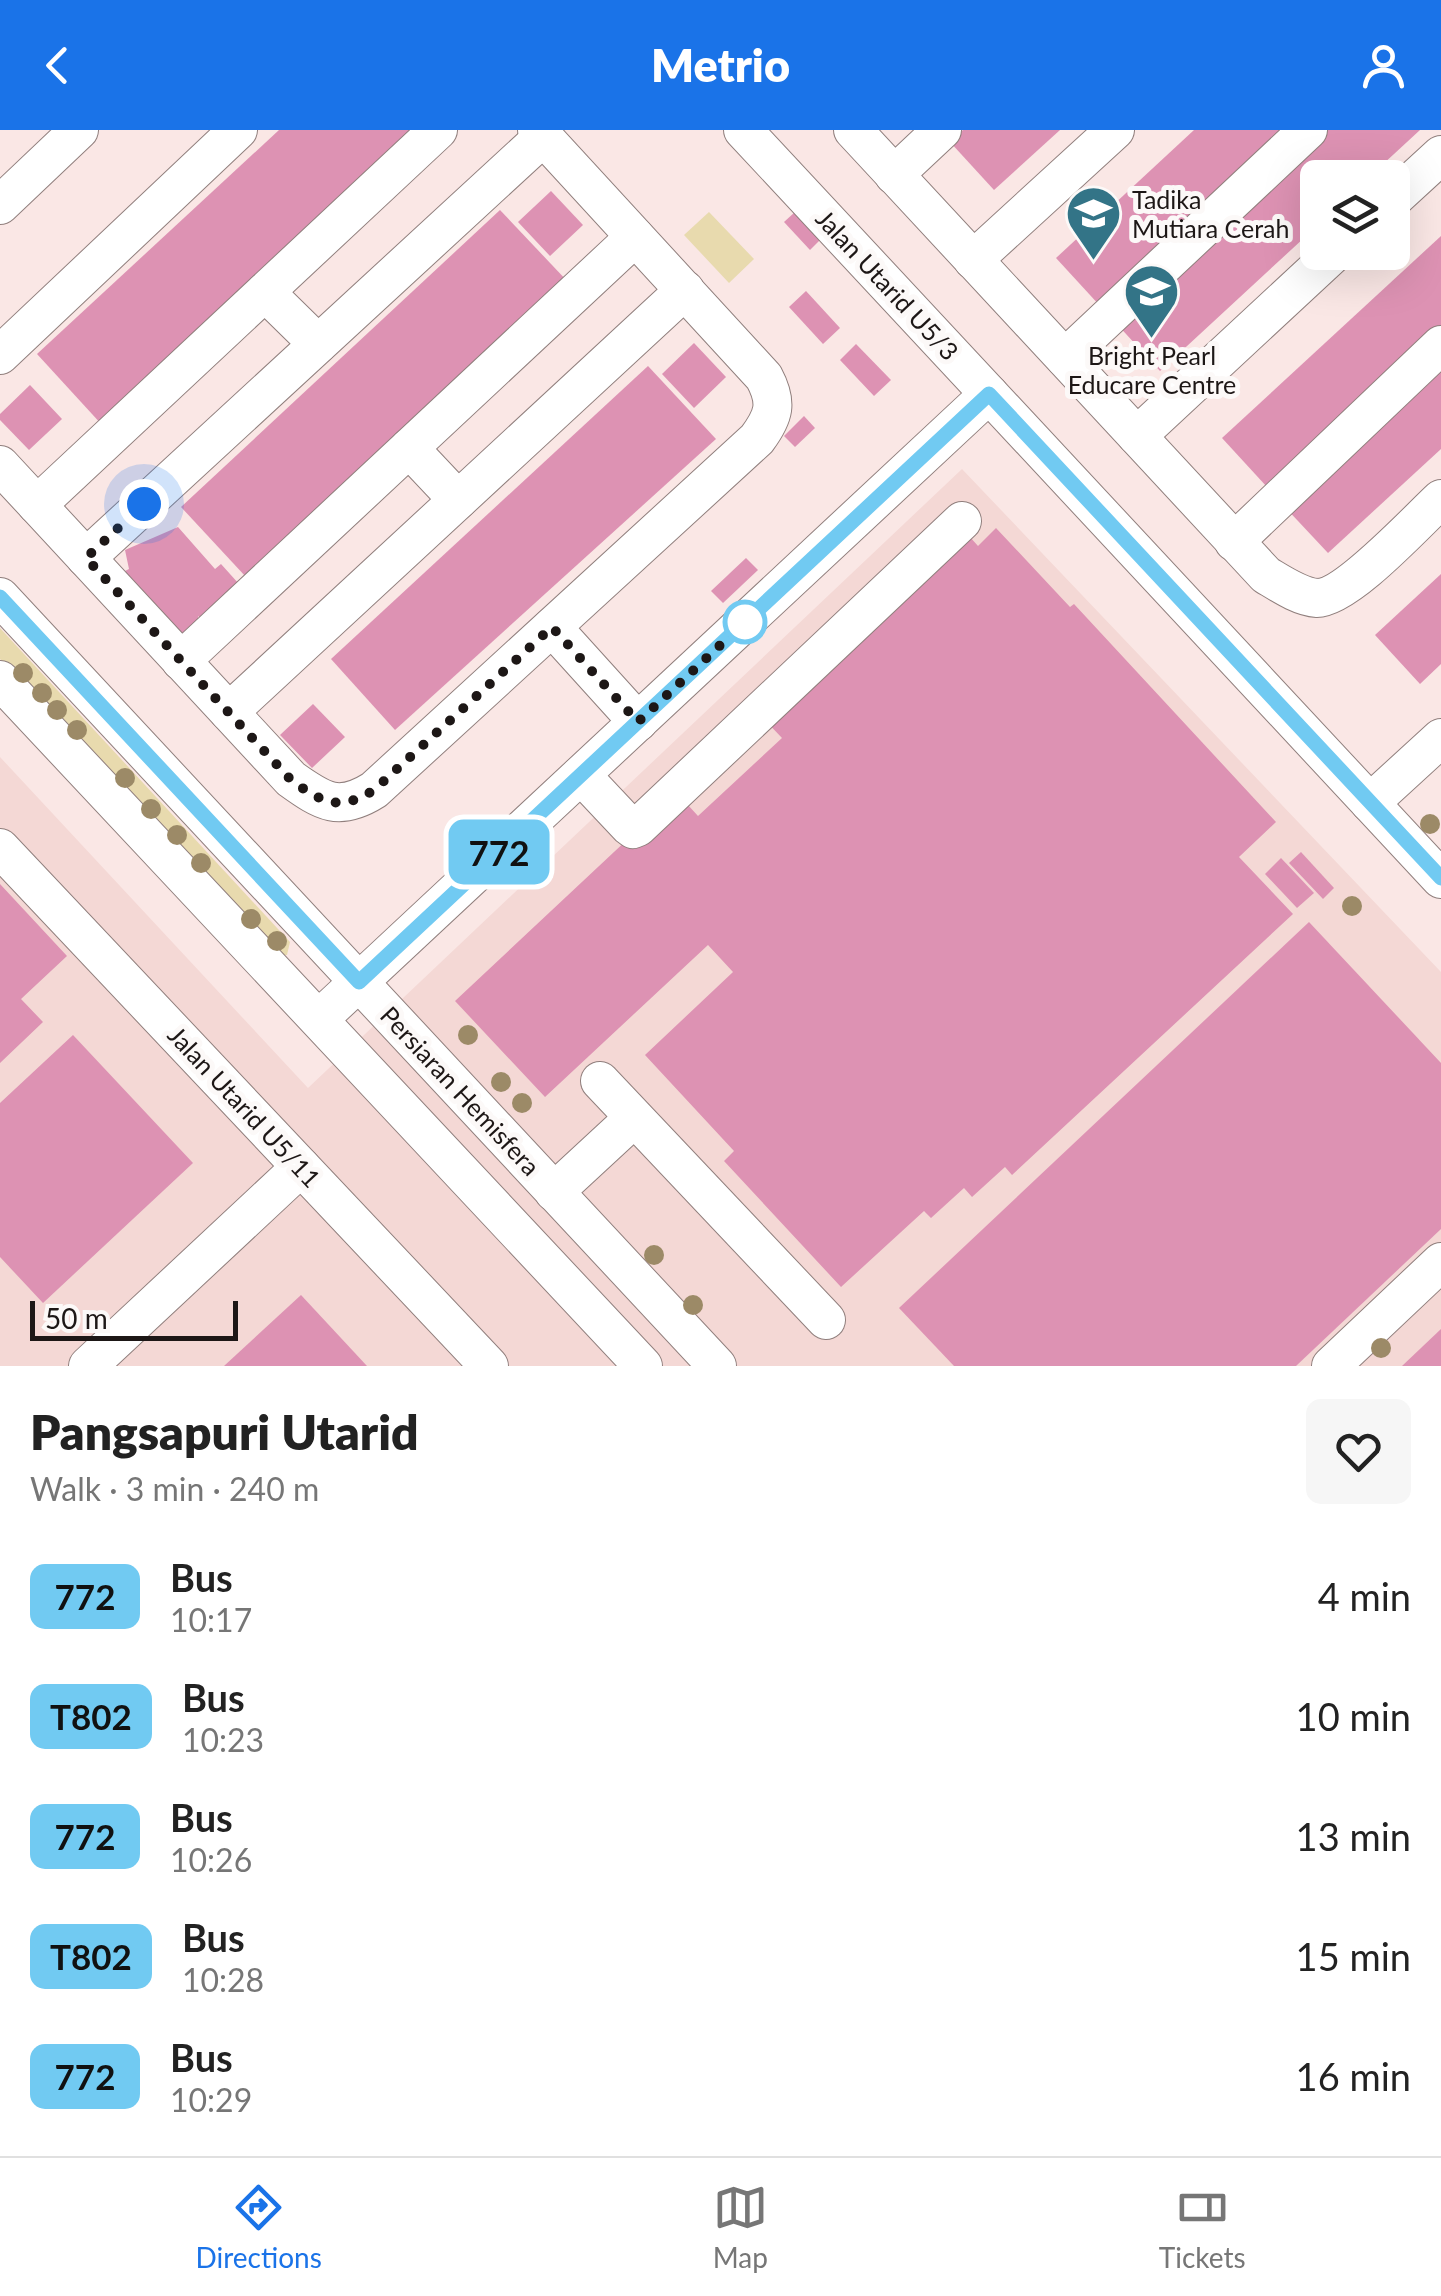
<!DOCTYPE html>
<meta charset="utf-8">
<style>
body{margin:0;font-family:Lato,sans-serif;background:#f6f6f6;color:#222;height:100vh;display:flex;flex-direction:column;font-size:38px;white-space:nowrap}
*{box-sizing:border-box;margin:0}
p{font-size:32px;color:#767676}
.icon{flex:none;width:55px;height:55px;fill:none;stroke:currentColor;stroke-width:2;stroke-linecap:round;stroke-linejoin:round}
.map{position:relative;height:1236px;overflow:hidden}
.drawer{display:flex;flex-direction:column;background:#fff;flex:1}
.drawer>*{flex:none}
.badge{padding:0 20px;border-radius:15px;font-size:35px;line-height:65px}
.tools{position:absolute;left:1300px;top:30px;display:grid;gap:20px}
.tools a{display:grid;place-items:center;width:110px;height:110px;border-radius:15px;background:#fff;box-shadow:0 10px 40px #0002;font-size:50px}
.scale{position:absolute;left:30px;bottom:25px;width:208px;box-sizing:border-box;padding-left:10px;border:5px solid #1d1716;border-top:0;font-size:28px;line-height:35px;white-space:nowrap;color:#1d1716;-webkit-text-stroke:8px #fcf9f8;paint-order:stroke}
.you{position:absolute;width:50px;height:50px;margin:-25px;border:8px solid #fff;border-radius:50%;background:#1a73e8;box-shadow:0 0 0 15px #1a73e833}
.map>.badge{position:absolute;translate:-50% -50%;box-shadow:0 0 0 5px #fff}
.round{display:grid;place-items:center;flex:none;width:105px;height:105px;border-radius:15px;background:#f6f6f6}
.headline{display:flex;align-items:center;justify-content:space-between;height:170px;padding:0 30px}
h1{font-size:48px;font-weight:800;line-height:75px}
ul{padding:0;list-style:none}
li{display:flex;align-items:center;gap:30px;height:120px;padding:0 30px}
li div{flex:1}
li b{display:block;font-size:38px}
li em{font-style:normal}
li .badge{min-width:110px;font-weight:700;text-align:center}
header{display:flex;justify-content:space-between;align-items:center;height:130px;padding:0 30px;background:#1a73e8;color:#fff;font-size:45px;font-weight:800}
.menu{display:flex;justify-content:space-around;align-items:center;height:140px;border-top:2px solid #e0e0e0;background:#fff;font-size:28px;color:#767676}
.menu a{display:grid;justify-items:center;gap:5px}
.menu .current{color:#1a73e8}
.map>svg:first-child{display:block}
</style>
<header><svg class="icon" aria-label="back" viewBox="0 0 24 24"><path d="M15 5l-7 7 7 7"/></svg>Metrio<svg class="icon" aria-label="person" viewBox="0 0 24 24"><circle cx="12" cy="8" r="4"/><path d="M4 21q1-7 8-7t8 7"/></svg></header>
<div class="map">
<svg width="1441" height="1236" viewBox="0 0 1441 1236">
<rect width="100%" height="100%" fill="#fae7e5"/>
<polygon fill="#f4d8d5" points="962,339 1441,842 1441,1236 0,1236 0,627 308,958"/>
<g fill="#e8daae">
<polygon points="709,82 754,129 729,153 684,105"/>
<polygon points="0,498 290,812 287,825 275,825 0,529"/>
</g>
<g fill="#dd92b3">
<polygon points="279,0 422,0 103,296 37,224"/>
<polygon points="963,0 1060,0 994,60 950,12"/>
<polygon points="1194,0 1292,0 1101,177 1056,128"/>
<polygon points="1322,0 1420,0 1368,48 1318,48 1318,95 1160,241 1115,192"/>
<polygon points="551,61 583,95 550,126 518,92"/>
<polygon points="500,80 569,153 246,447 181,377"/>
<polygon points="795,82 820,110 810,120 784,92"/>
<polygon points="1441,106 1441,196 1267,357 1222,308"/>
<polygon points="806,161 840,198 823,214 789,177"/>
<polygon points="694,213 726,247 694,278 662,244"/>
<polygon points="856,214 891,250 874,266 840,230"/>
<polygon points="1441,228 1441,319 1328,423 1283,375"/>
<polygon points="648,236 716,309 395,600 331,529"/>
<polygon points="30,255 62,289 29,320 0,290 0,284"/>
<polygon points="804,286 815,298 795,317 784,306"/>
<polygon points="178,397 215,439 221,434 239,454 201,489 198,486 198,491 177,510 135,464 125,441 129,439 125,420"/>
<polygon points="961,397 978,416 996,398 1070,477 1074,474 1276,692 1239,727 1293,784 1012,1045 1005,1037 972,1067 964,1058 931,1088 924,1081 841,1157 724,1031 734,1021 645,925 733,842 708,815 545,967 455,871 677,663 698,686 782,608 760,585"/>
<polygon points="746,428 758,440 723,473 711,461"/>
<polygon points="1441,444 1441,534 1420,554 1375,505"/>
<polygon points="313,574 345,607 312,638 280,605"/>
<polygon points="1301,722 1334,758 1323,769 1289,733"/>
<polygon points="1281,728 1314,763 1297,778 1265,744"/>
<polygon points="0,754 67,826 21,869 43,892 0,933"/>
<polygon points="1309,792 1441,933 1441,1099 1296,1236 954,1236 899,1178"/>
<polygon points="73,905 193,1033 43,1173 0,1127 0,973"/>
<polygon points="301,1165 367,1236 224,1236"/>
<polygon points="1441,1199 1441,1236 1402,1236"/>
</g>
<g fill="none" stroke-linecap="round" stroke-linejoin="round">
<defs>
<g id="minor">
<polyline points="743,0 1441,749"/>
<path d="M853,0l413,445c15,9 34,22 51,23 30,0 100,-77 124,-99"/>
<polyline points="894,45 942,0"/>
<polyline points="1392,70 1441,25"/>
<polyline points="0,75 79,0"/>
<polyline points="973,130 1115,0"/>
<polyline points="265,162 318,214"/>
<polyline points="0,225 238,0"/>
<polyline points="1065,228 1308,0"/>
<polyline points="1137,306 1335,122"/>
<polyline points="409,318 458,370"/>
<path d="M0,335l291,314c32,23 48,33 83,11l383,-351c17,-23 21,-36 7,-62l-227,-247"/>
<polyline points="37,375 438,0"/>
<polyline points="1234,412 1441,215"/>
<polyline points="86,428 543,7"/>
<polyline points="0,467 717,1236"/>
<polyline points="552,497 638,592"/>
<polyline points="181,531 635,107"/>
<polyline points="0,550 643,1236"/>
<polyline points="229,582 685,160"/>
<polyline points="581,645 629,696 633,699 638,697 962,391"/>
<polyline points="1370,673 1441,608"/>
<polyline points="0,718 489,1236"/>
<polyline points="319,889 989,264"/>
<polyline points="600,951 826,1190"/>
<polyline points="554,1062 634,988"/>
<polyline points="88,1236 301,1037"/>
<polyline points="1331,1236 1441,1132"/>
</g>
</defs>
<use href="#minor" stroke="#907f7d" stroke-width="40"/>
<use href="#minor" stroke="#fff" stroke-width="38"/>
</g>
<g fill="#9c8a67">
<circle cx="23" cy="543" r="10"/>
<circle cx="42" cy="563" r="10"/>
<circle cx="57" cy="580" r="10"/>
<circle cx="77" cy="600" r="10"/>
<circle cx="125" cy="648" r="10"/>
<circle cx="151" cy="679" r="10"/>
<circle cx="1430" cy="694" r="10"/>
<circle cx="177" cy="705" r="10"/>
<circle cx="201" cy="733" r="10"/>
<circle cx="1352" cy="776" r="10"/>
<circle cx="251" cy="789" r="10"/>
<circle cx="277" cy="811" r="10"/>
<circle cx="468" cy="905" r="10"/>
<circle cx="501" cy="952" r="10"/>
<circle cx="522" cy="973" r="10"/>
<circle cx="654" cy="1125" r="10"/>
<circle cx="693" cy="1175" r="10"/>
<circle cx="1381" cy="1218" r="10"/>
</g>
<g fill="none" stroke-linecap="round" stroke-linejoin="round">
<defs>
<polyline id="line" points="0,467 359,852 989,264 1441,748"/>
</defs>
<use href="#line" stroke="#fff" stroke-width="22"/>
<use href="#line" stroke="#71caf2" stroke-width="15"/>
<path stroke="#1d1716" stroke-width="10" stroke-dasharray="0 18" d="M144,374l-58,54 205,222c32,23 48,32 83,10l178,-163 86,95 107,-100"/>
</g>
<defs>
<symbol id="school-pin" viewBox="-11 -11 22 30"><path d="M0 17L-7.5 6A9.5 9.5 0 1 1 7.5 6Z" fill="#337487" stroke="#fcf9f8"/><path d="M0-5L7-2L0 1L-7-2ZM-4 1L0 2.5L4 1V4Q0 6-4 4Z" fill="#fff"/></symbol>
</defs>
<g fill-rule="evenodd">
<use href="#school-pin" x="1062" y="52" width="63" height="86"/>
<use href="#school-pin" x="1120" y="130" width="63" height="86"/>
</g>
<circle fill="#fff" stroke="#71caf2" stroke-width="5" cx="745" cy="492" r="20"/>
<g text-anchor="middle" stroke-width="10" stroke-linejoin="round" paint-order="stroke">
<g font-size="25" fill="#1d1716" stroke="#fcf9f8" text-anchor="start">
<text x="1132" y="79">Tadika<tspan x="1132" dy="29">Mutiara Cerah</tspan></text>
<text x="1152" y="235" text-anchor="middle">Bright Pearl<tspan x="1152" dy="29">Educare Centre</tspan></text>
</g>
<g font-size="25" fill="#1d1716" stroke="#fcf9f8">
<text transform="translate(887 155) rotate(47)" y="9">Jalan Utarid U5/3</text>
<text transform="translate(460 961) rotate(47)" y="9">Persiaran Hemisfera</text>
<text transform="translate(244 977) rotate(47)" y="9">Jalan Utarid U5/11</text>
</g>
</g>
</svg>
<div class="tools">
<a><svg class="icon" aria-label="layers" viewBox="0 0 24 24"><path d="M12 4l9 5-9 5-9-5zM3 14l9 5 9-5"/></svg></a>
</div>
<div class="scale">50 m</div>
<div class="you" style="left:144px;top:374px"></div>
<b class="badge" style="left:499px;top:722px;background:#71caf2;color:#111">772</b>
</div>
<section class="drawer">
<div class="headline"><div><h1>Pangsapuri Utarid</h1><p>Walk · 3 min · 240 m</p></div><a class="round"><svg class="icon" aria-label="heart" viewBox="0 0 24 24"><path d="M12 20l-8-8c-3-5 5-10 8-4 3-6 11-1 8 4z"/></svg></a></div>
<ul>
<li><span class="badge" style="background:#71caf2;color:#111">772</span><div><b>Bus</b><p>10:17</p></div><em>4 min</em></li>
<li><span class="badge" style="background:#71caf2;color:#111">T802</span><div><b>Bus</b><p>10:23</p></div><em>10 min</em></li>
<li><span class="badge" style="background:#71caf2;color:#111">772</span><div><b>Bus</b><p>10:26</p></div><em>13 min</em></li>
<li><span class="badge" style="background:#71caf2;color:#111">T802</span><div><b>Bus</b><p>10:28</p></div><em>15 min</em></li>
<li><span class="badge" style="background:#71caf2;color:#111">772</span><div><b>Bus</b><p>10:29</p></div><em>16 min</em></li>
</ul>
</section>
<nav class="menu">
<a class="current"><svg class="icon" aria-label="directions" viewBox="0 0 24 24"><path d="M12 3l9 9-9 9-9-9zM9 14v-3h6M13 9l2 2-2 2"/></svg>Directions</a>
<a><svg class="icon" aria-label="map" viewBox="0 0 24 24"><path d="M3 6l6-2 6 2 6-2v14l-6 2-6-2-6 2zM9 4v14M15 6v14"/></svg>Map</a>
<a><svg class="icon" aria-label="tickets" viewBox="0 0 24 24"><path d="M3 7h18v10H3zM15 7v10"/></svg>Tickets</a>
</nav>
